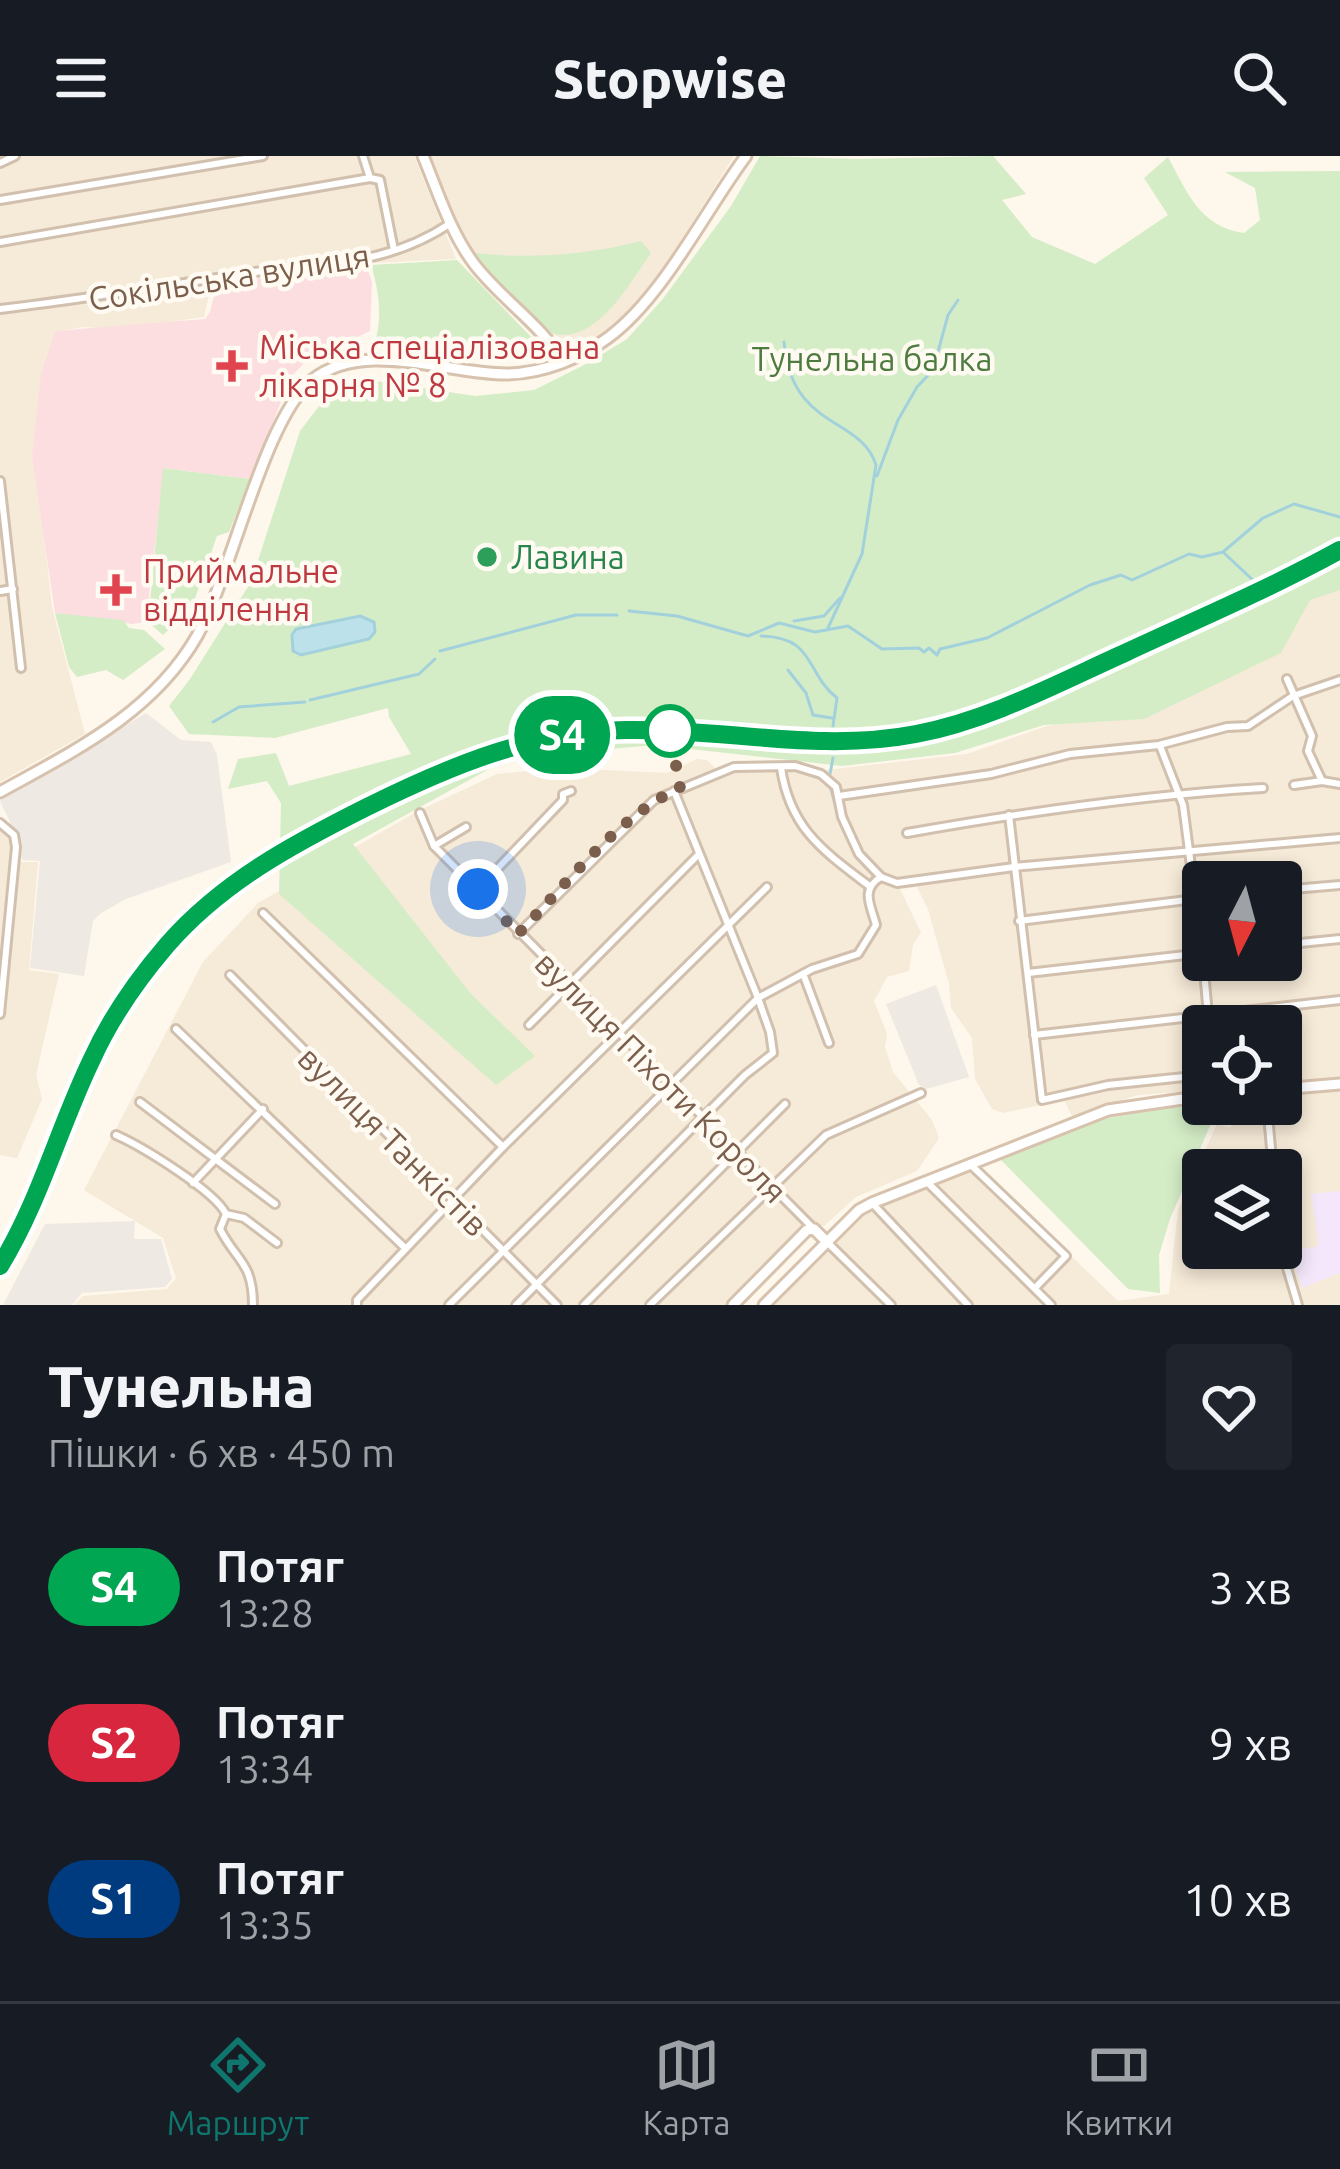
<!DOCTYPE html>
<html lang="uk">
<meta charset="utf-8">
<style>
body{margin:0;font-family:Ubuntu,sans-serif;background:#20242c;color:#f1f3f6;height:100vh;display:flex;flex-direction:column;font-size:45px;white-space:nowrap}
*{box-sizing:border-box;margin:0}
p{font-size:39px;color:#9ea1a6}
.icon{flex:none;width:66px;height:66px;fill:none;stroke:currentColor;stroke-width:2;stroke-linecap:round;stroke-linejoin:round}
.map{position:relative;height:1149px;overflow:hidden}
.sheet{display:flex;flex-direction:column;background:#171b24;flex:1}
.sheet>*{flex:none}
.badge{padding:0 24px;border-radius:39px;font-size:42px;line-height:78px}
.needle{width:78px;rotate:186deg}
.buttons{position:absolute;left:1182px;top:705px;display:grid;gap:24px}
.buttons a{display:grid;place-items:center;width:120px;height:120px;border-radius:12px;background:#171b24;box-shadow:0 6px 18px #0003;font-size:60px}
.you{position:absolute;width:60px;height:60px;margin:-30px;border:9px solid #fff;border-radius:50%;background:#1a73e8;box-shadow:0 0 0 18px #1a73e833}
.map>.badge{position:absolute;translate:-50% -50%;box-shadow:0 0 0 6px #fff}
.round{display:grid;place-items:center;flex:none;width:126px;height:126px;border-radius:12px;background:#20242c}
.headline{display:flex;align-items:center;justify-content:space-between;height:204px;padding:0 48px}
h1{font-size:57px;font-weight:800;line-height:90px}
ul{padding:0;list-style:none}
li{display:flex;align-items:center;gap:36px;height:156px;padding:0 48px}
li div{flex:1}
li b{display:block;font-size:45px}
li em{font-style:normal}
li .badge{min-width:132px;font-weight:700;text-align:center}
header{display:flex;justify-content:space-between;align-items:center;height:156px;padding:0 48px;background:#171b24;font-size:54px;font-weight:800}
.tab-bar{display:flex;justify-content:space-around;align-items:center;height:168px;border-top:3px solid #363941;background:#171b24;font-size:33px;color:#9ea1a6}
.tab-bar a{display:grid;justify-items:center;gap:6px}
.tab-bar .current{color:#0f766e}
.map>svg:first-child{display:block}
</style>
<header><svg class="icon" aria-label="menu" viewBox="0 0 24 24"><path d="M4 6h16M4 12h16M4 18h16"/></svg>Stopwise<svg class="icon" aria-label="search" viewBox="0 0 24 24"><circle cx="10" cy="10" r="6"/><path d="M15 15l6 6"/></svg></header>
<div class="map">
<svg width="1340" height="1149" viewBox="0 0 1340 1149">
<rect width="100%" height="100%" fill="#fef7eb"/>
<g fill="#f6ead8" fill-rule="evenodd">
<polygon points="0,0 414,0 456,103 371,107 212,126 204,161 120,173 82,171 55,176 47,203 32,300 37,318 52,451 85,578 0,626"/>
<polygon points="430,0 734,0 646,140 617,168 573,195 475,106"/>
<path d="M1340,414v508l-59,5v-57h-78v64l-65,5 -66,21 -8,-16 -61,13 -11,-4 -17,-30 -3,-41 -21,-30 -2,-24 -21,-75 -11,-22 -17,2 21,44 -8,11 -4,27 -22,6 -13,24 13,33 -2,13 8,25 39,48 7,18 -22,33 -61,26 -32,29h-18l-78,79h-654l9,-9 84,-7 9,-11 -13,-40 -79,-48 119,-228 55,-59 160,-92 79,-37 63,-6 107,5 30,-14 10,1 12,12 24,-7 56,8 168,-19 77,-27 49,-12 212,-129zM1203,726h78v78h-78z"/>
<polygon points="5,674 14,683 12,706 38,706 29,814 59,818 36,919 42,943 17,1002 0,999 0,675"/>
<path d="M1340,933v216h-565l85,-91 110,-46 94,89 7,-1 47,45 51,-7 9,-84 39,-86 13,4 13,-24h38v-9zM1203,1014h78v78h-78z"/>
</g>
<g fill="#efe9e3">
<polygon points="146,557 181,584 211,586 217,599 231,706 126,743 101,757 93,765 84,820 30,812 40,705 23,704 19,699 19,685 0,645"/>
<polygon points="936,829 969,921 927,933 919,929 886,848"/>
<polygon points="135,1065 134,1083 161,1083 172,1123 165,1131 82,1137 72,1149 3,1149 45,1068"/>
</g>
<polygon fill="#f4e7fb" points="1340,1035 1340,1117 1302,1132 1290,1095 1319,1090 1311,1038"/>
<polygon fill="#fcdde0" points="360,111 368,115 372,126 370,175 305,206 291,221 250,323 164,312 146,466 132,468 55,457 32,300 41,219 55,175 205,163 210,156 217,127 280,119 298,121 299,117"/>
<g fill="#d5edc7">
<path d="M760,0l97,3 136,-3 33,38 -24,6 30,37 63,27 73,-49 -24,-37 24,-21c19,35 32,70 76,76l16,-13 -5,-32 -30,-16 115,-1v419l-30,10 -29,53 -137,66 -100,6 -89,28 -113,13 -187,-21 -146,13 -156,86 118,150 64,62 -39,29 -217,-191 2,-91 -14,-22 -39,8 10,-30 38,-6 13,33 122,-32 -22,-37 -1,-9 -113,30 -86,-4 -20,-28 21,-27 61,-97 49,-151 26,-34 50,-16 99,15 59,-6 52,-26 41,-25 35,-39 69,-94z"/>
<path d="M641,85l10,12c-22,31 -53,90 -98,81l-73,-65 -5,-16c55,6 112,2 166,-12z"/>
<path d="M457,104l80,83 -48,13 -115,-11c9,-26 5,-54 -3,-80z"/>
<polygon points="163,312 250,323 229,376 217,380 192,451 163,479 148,466"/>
<polygon points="55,457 123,464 129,472 144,474 165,493 123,524 106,514 77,521 69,511"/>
<polygon points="1203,947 1212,965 1170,1063 1159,1099 1160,1137 1128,1133 999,1002 1107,962"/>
</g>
<polygon fill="#bde1ea" stroke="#a2d1dc" stroke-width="3" points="360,460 374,466 375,476 369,483 301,499 293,495 292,479 296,473"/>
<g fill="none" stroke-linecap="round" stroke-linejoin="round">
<g stroke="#a2d1dc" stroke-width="3">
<path d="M784,186c7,88 77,74 92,123l-14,89 -34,74"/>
<polyline points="877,320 898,264 917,231 933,214 948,159 958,144"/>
<polyline points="1223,396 1256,427"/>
<polyline points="1261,440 1265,445"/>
<polyline points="629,455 677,460 748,480 779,467 815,476 848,470 882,493 919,492 924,496 929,492 937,499 940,493 987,482 1090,429 1121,419 1132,424 1189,398 1202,401 1223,396 1263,362 1294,348 1340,361"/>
<polyline points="794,465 824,460 840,442"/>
<path d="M761,480c55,1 44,37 76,62l-4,28"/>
<polyline points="440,495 576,459 617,459"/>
<polyline points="788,514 806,537 813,559 832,562"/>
<polyline points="310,544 419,518 435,503"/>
<polyline points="213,566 239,551 305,546"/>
<polyline points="830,618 833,602"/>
<polyline points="829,626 840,665 855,695"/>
</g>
<defs>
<g id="street">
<polyline points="363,0 370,22 380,24 394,94"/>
<polyline points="0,7 15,0"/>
<polyline points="0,44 263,0"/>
<polyline points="0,86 370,22"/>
<path d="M0,153c83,-10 165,-23 248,-36 76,-12 136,-5 203,-50"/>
<polyline points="0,325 21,512"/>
<polyline points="0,435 13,433"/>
<polyline points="1287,523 1312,580 1308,595 1322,625"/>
<polyline points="1160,590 1183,649 1203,802"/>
<path d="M781,612c9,60 41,82 87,117"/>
<polyline points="1294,629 1322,625 1340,628"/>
<polyline points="839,640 991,618 1070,598 1159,589 1227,571 1248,570 1293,540 1340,524"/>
<polyline points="420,657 434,690 814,1073"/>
<polyline points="1009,659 1042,944 1108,929 1203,919"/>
<polyline points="0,667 14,679 16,691 0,858"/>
<path d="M907,677c118,-21 236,-38 356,-45"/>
<polyline points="434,690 466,671"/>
<polyline points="478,733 563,644 563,638 571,635"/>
<polyline points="1281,734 1340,729"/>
<polyline points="263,757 503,991"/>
<polyline points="1019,765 1203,742"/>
<polyline points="518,778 654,644 734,611 795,610 821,618 836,631 842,661 859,698 881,721 897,727 1014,711 1340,682"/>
<polyline points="1281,789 1340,783"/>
<polyline points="1203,804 1209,870"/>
<polyline points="1028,817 1203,797"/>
<polyline points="230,819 557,1149"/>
<polyline points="804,820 829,887"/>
<polyline points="529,869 697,700"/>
<polyline points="176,873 405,1092"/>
<polyline points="1034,879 1340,844"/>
<polyline points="140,946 275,1048"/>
<polyline points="1267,948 1273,1014"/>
<path d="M116,979c25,11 99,56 110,79l18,4 33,25"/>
<polyline points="972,1010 1066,1100 1035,1132"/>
<polyline points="926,1025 1051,1149"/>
<polyline points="193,1027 263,953"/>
<polyline points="872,1047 968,1149"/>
<path d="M226,1058l-6,15c16,32 33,33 33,76"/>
<polyline points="827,1086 891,1149"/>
<polyline points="1281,1092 1298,1149"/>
<polyline points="357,1149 357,1144 503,991 767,731"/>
<path d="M449,1149l309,-307 54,-29 46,-15 18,-29c-5,-19 -16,-36 5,-48"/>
<polyline points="516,1149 745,919 773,897 770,876 758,842 674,635"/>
<polyline points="584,1149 785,948"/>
<polyline points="650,1149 826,979 921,937"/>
</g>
<g id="secondary">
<path d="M423,0c15,36 28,78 52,109 27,35 66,59 88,97"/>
<path d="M0,636c74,-41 153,-79 197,-156 35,-63 67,-217 115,-256 53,-42 136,-5 196,-6 36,-1 73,-16 101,-37 54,-40 96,-126 137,-181"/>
<polyline points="1281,933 1340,928"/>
<polyline points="733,1149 807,1074 814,1073 827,1086"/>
<polyline points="764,1149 859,1054 872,1047 1108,954 1203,940"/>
</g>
</defs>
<use href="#street" stroke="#d2c0ae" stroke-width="12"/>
<use href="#secondary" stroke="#d7c2ae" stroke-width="15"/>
<use href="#street" stroke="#fff" stroke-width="6"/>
<use href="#secondary" stroke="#fff" stroke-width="9"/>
<defs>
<path id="rail" d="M0,1111c60,-100 80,-216 155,-308 58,-70 131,-112 212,-152 83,-40 165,-76 259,-77 97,-2 192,23 289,4 81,-15 154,-56 228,-90 66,-30 134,-58 197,-94"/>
</defs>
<use href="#rail" stroke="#bba6ca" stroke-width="8"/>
<use href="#rail" stroke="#fffbf2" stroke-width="3" stroke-dasharray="9" stroke-linecap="butt"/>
</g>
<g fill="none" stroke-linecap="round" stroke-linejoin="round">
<defs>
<path id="line" d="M0,1110c40,-65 59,-139 92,-207 19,-42 45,-79 75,-114 55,-63 126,-101 200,-138 83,-41 165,-76 259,-77 98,-2 192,23 290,4 74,-14 142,-51 211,-82 71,-33 144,-64 213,-102"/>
</defs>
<use href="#line" stroke="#fff" stroke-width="27"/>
<use href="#line" stroke="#00a651" stroke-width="18"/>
<path stroke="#7b5e4b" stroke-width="12" stroke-dasharray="0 21.6" d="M478,733l40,45c46,-47 102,-120 162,-146l-10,-57"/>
</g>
<g fill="#e0444e" stroke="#fffbf2" stroke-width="4.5">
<path d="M226 192h12v12h12v12h-12v12h-12v-12h-12v-12h12z"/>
<path d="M110 416h12v12h12v12h-12v12h-12v-12h-12v-12h12z"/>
</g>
<circle fill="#2e9e5b" stroke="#fffbf2" stroke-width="4.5" cx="487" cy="401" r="12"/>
<circle fill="#fff" stroke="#00a651" stroke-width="6" cx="670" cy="575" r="24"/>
<g text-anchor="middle" stroke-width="9" stroke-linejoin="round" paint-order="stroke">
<g font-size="33" fill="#7b5e4b" stroke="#fffbf2">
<text transform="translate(229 121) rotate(-9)" y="12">Сокільська вулиця</text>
<text transform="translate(661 921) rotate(45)" y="12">вулиця Піхоти Короля</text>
<text transform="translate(393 985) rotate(45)" y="12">вулиця Танкістів</text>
</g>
<g font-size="33" fill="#be3a42" stroke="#fffbf2" text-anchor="start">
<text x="259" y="203">Міська спеціалізована<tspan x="259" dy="38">лікарня № 8</tspan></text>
<text x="143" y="427">Приймальне<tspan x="143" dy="38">відділення</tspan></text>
</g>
<g font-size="33" fill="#4e7b3f" stroke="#fffbf2">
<text x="872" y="215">Тунельна балка</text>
</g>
<g font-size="33" fill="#27864d" stroke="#fffbf2" text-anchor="start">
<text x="511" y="413">Лавина</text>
</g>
</g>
</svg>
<div class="buttons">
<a><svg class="needle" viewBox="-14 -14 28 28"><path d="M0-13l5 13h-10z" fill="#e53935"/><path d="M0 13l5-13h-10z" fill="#9ea1a6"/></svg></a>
<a><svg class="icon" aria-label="locate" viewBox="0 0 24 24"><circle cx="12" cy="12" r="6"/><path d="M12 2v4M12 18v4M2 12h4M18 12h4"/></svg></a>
<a><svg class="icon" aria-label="layers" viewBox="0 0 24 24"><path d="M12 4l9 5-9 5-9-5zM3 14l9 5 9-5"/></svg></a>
</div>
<div class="you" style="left:478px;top:733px"></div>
<b class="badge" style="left:562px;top:579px;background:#00a651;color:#fff">S4</b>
</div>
<section class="sheet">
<div class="headline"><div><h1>Тунельна</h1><p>Пішки · 6 хв · 450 m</p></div><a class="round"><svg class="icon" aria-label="heart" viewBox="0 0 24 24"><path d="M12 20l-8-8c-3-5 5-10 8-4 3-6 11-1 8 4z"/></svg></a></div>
<ul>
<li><span class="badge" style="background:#00a651;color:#fff">S4</span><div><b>Потяг</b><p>13:28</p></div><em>3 хв</em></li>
<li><span class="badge" style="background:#d7263d;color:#fff">S2</span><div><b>Потяг</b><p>13:34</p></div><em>9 хв</em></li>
<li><span class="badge" style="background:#003b80;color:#fff">S1</span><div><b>Потяг</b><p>13:35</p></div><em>10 хв</em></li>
</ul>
</section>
<nav class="tab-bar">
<a class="current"><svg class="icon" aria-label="directions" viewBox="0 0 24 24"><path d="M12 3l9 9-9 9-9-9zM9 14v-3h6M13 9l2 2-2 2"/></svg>Маршрут</a>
<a><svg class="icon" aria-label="map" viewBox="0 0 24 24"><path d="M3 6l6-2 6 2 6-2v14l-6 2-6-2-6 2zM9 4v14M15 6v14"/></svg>Карта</a>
<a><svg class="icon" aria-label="tickets" viewBox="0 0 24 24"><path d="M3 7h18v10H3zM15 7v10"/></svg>Квитки</a>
</nav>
